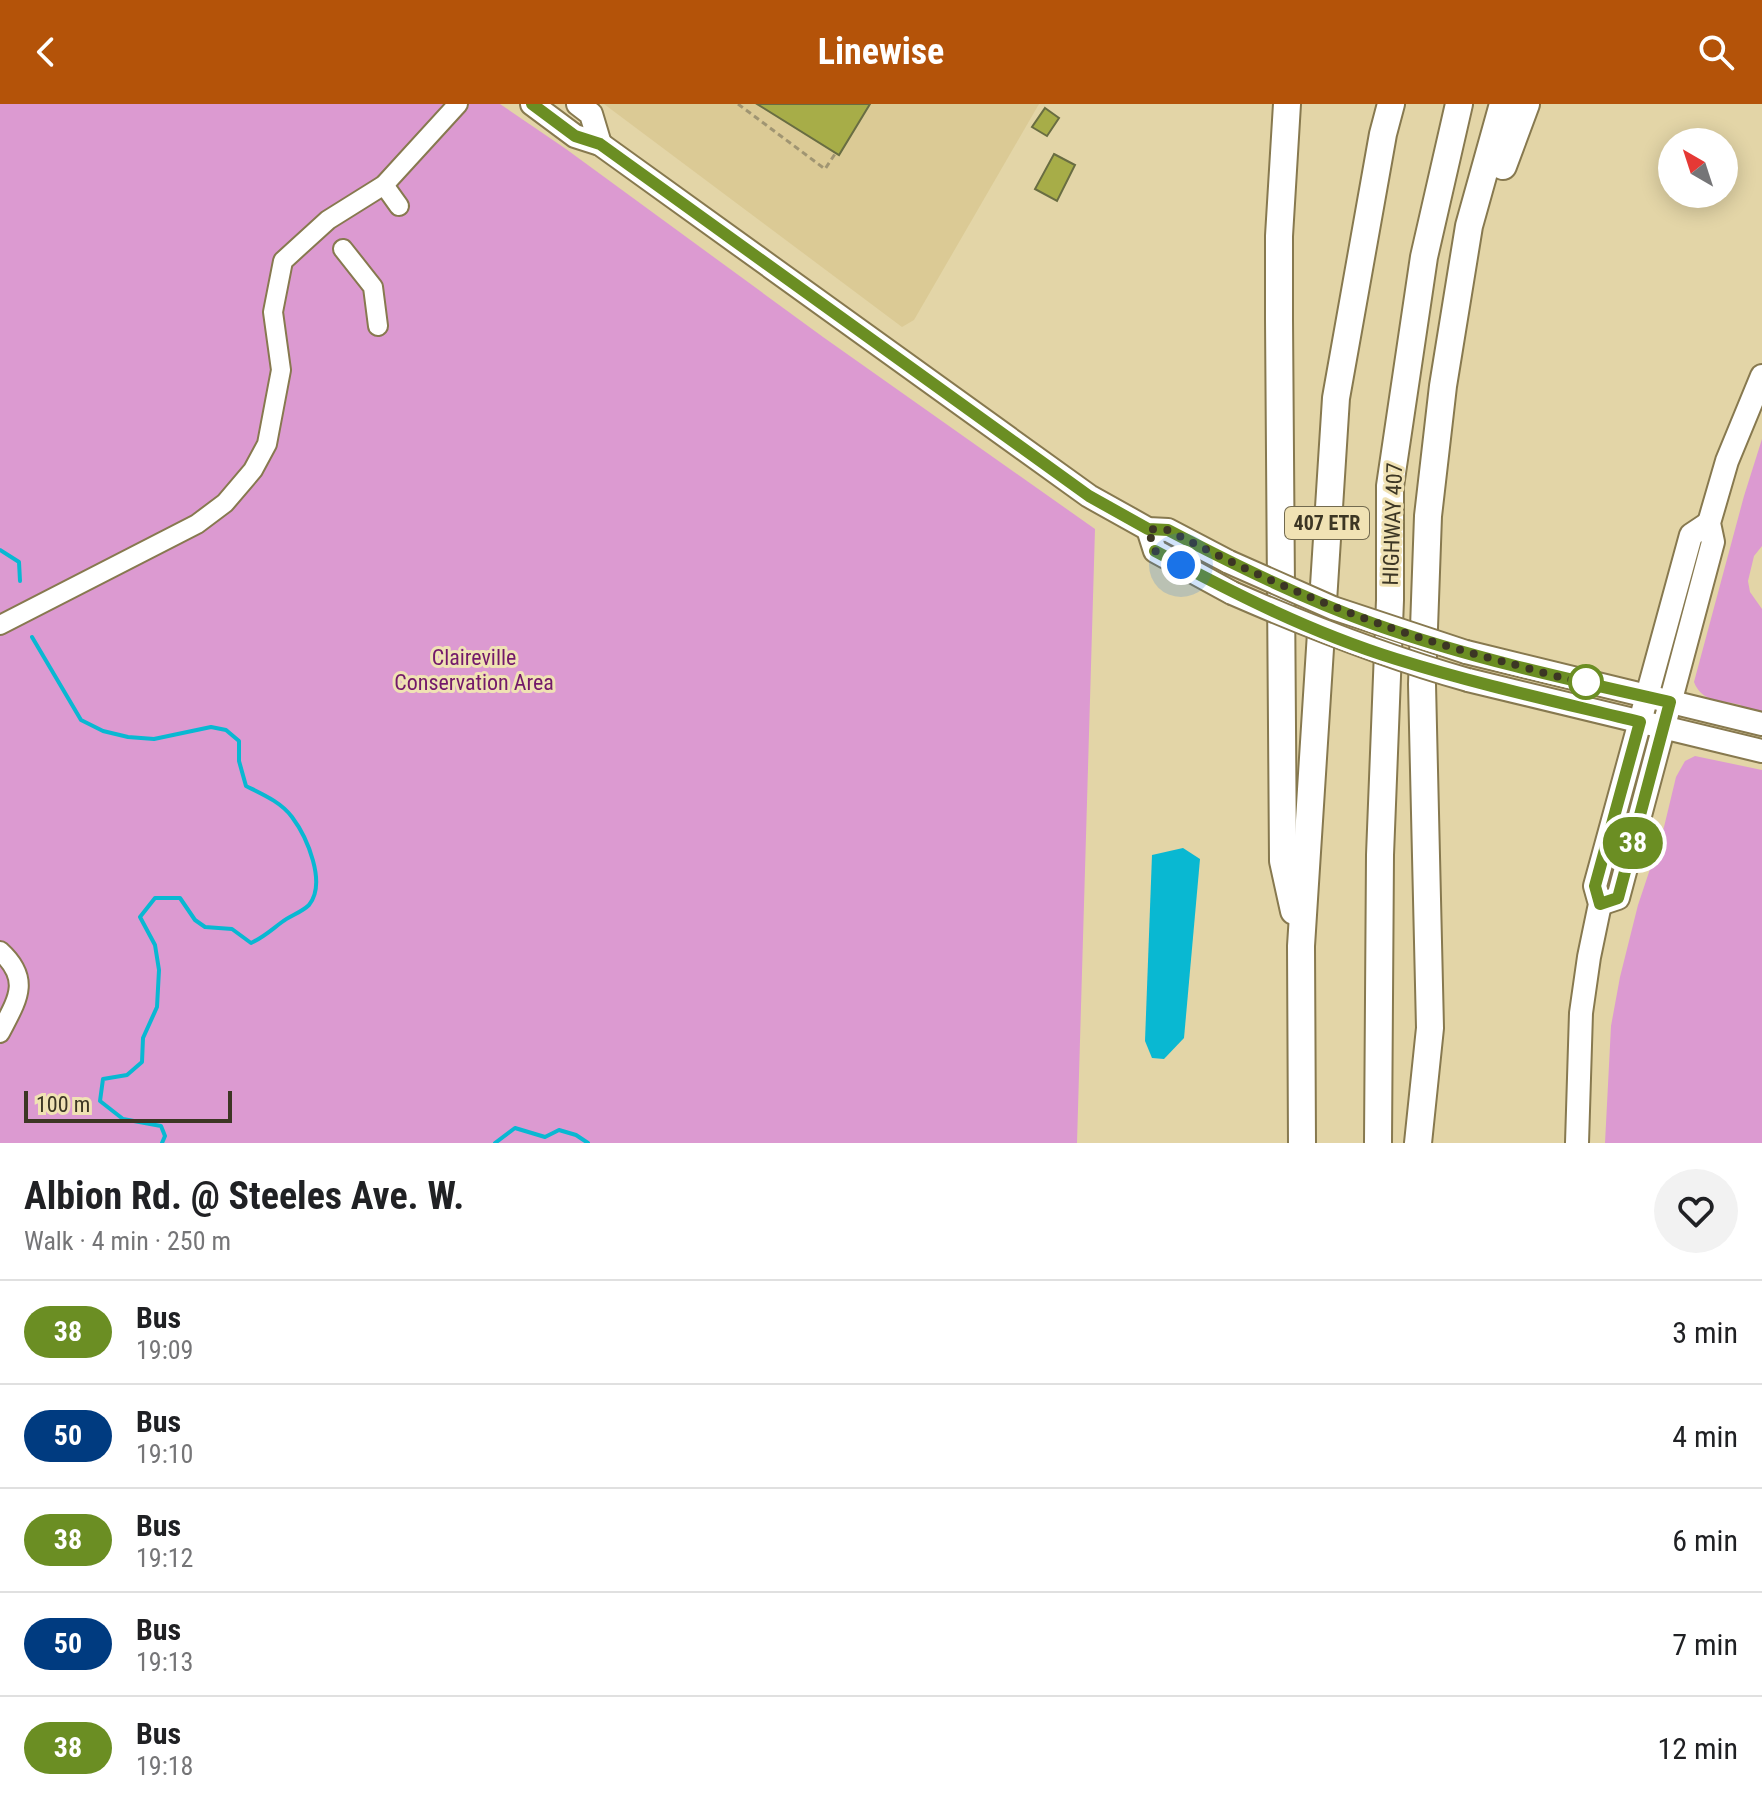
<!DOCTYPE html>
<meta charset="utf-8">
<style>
body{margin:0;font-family:"Roboto Condensed",sans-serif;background:#f2f2f2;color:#202124;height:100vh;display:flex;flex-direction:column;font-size:30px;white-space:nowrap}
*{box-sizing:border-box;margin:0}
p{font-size:26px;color:#757577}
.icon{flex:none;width:44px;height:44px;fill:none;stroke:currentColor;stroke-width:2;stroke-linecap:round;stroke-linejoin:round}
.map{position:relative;height:1039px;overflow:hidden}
.panel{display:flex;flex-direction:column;background:#fff;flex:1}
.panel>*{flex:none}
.badge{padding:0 16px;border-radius:26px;font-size:28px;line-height:52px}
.needle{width:52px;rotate:321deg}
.tools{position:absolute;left:1658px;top:24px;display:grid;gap:16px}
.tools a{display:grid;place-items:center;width:80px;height:80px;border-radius:50%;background:#fff;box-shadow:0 4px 20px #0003;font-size:40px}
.scale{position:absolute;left:24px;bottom:20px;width:208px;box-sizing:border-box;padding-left:8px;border:4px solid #3c3624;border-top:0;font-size:22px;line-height:28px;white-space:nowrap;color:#3c3624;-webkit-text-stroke:6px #f0e2b4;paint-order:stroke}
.you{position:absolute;width:40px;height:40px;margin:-20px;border:6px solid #fff;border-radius:50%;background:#1a73e8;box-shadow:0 0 0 12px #1a73e833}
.map>.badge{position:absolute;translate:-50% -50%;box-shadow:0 0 0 4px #fff}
.round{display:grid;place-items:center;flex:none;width:84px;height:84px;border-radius:42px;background:#f2f2f2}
.head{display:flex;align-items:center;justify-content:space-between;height:136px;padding:0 24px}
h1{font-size:38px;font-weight:700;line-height:60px}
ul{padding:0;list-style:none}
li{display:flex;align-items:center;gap:24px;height:104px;padding:0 24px;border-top:2px solid #e0e0e0}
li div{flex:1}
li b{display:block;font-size:30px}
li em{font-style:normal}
li .badge{min-width:88px;font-weight:700;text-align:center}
header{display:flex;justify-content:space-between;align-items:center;height:104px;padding:0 24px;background:#b45309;color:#fff;font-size:36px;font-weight:700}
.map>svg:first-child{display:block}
</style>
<header><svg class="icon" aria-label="back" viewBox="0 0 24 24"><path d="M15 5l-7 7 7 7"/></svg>Linewise<svg class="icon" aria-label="search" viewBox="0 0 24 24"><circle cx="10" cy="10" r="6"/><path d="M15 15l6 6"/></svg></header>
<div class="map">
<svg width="1762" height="1039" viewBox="0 0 1762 1039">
<rect width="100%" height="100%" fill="#e3d5a7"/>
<polygon fill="#dbca95" points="604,0 1039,0 914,216 902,223"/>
<g fill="#dc9ad1">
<polygon points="0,0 500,0 566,45 823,233 1095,425 1077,1039 0,1039"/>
<path d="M1762,335v107l-8,10 -6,25 2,11 12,17v106l-21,-5v-5c-19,-5 -39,-2 -47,-23l50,-186z"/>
<polygon points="1695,652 1762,666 1762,1039 1605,1039 1611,922 1620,873 1638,801 1664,723 1676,673 1685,657"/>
</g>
<polygon fill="#09b8d2" points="1183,744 1200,755 1184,934 1164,955 1152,954 1145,937 1152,751"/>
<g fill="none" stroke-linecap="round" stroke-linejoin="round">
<g stroke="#09b8d2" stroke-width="4">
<polyline points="0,446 19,458 20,477"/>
<path d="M32,533l49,83 22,11 25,6 26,2 57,-12 15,3 13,11v20l7,25c16,8 35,16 46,31 15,20 35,66 17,88 -7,7 -19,11 -27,17 -11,8 -18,15 -31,21l-19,-14 -27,-2 -10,-7 -15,-22h-25l-15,19 15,28 4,25 -2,37 -14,31 -1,24 -15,13 -24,4 -3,22 23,18 38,7 4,10 -3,7"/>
<polyline points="495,1039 515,1024 545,1033 559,1026 576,1031 588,1039"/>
</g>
</g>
<g fill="#a7ad48" stroke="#696d42" stroke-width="2">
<polygon points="757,0 870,0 839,51"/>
<polygon points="1045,4 1059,14 1047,32 1032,23"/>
<polygon points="1054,50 1075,61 1057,97 1035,85"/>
</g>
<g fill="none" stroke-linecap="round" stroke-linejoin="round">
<defs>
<g id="minor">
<polyline points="384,81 399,102"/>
<polyline points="343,145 373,183 378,222"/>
<polyline points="0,521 197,420 225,399 253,366 267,340 281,266 273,208 283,157 328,116 384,81 458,0"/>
<path d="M0,847c32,29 17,49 0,82"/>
</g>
<g id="major">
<polyline points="532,0 575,32 600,40 1089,392 1148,425 1168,426 1229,458"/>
<polyline points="578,0 591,10 600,40"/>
<polyline points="1148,425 1155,447 1232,489"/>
<polyline points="1466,548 1762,620"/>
<polyline points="1468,576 1762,647"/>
<polyline points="1600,800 1618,794 1713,438 1709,419 1727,357 1762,272"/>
<polyline points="1577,1039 1581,909 1589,853 1600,800 1595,782 1691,431 1709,419"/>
</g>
<g id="highway">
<polyline points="1287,0 1279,132 1279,215 1283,757 1294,807"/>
<polyline points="1503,62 1526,0"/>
<polyline points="1302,1039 1301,842 1336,294 1383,30 1391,0"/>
<polyline points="1378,1039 1380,751 1390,496 1390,382 1424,153 1459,0"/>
<polyline points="1418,1039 1430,924 1422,580 1428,412 1443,282 1469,122 1503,0"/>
</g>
</defs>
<use href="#minor" stroke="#87794f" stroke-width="22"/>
<use href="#major" stroke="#87794f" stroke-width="26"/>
<use href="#highway" stroke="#87794f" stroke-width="30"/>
<polyline stroke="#a09572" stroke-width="3" stroke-dasharray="6 4" stroke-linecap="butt" points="738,0 825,65 835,50"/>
<use href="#minor" stroke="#fff" stroke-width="18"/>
<use href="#major" stroke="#fff" stroke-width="22"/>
<use href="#highway" stroke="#fff" stroke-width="26"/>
<defs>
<g id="major-bridge">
<polyline points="1229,458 1333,504 1466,548"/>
<path d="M1232,489c78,34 154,64 236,87"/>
</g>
</defs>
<use href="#major-bridge" stroke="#87794f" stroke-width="26" stroke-linecap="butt"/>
<use href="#major-bridge" stroke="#fff" stroke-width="22"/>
</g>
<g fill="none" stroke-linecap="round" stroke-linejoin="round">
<defs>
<path id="line" d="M532,0l43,32 25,8 489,352 59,33 20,1c67,35 134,68 206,94 96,34 197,56 296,78l-52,196 -18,6 -5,-18 45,-164c-82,-20 -164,-38 -244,-63 -84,-26 -163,-66 -241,-108"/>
</defs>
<use href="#line" stroke="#fff" stroke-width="18"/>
<use href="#line" stroke="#6b8e23" stroke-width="12"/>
<path stroke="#3c3624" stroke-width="8" stroke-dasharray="0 14.4" d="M1181,461l-26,-14 -7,-22 20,1c111,58 215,101 337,132 26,7 60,18 81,20"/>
</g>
<circle fill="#fff" stroke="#6b8e23" stroke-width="4" cx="1586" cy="578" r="16"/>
<g text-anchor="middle" stroke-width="6" stroke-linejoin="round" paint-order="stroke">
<rect fill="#f0e2b4" stroke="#726a4f" stroke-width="2" x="1285" y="403" width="84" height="32" rx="6"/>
<g font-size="20" font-weight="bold" fill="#3c3624">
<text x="1327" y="426">407 ETR</text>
</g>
<g font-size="22" fill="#3c3624" stroke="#f0e2b4">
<text transform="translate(1392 420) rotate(-88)" y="8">HIGHWAY 407</text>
</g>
<g font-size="22" fill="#73196a" stroke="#f0e2b4">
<text x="474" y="561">Claireville<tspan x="474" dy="25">Conservation Area</tspan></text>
</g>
</g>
</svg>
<div class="tools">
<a><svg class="needle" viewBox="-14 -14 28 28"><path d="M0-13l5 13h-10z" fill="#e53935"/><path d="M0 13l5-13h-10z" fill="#757577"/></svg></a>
</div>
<div class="scale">100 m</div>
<div class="you" style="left:1181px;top:461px"></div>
<b class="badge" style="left:1633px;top:739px;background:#6b8e23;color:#fff">38</b>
</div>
<section class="panel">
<div class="head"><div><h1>Albion Rd. @ Steeles Ave. W.</h1><p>Walk · 4 min · 250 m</p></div><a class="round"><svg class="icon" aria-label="heart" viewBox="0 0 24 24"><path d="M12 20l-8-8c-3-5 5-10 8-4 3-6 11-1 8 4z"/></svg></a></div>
<ul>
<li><span class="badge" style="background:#6b8e23;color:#fff">38</span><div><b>Bus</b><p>19:09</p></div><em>3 min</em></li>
<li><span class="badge" style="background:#003b80;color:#fff">50</span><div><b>Bus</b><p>19:10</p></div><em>4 min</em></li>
<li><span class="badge" style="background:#6b8e23;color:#fff">38</span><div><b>Bus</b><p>19:12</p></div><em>6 min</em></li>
<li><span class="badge" style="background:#003b80;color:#fff">50</span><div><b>Bus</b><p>19:13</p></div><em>7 min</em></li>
<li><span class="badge" style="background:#6b8e23;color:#fff">38</span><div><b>Bus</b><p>19:18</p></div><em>12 min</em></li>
</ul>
</section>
